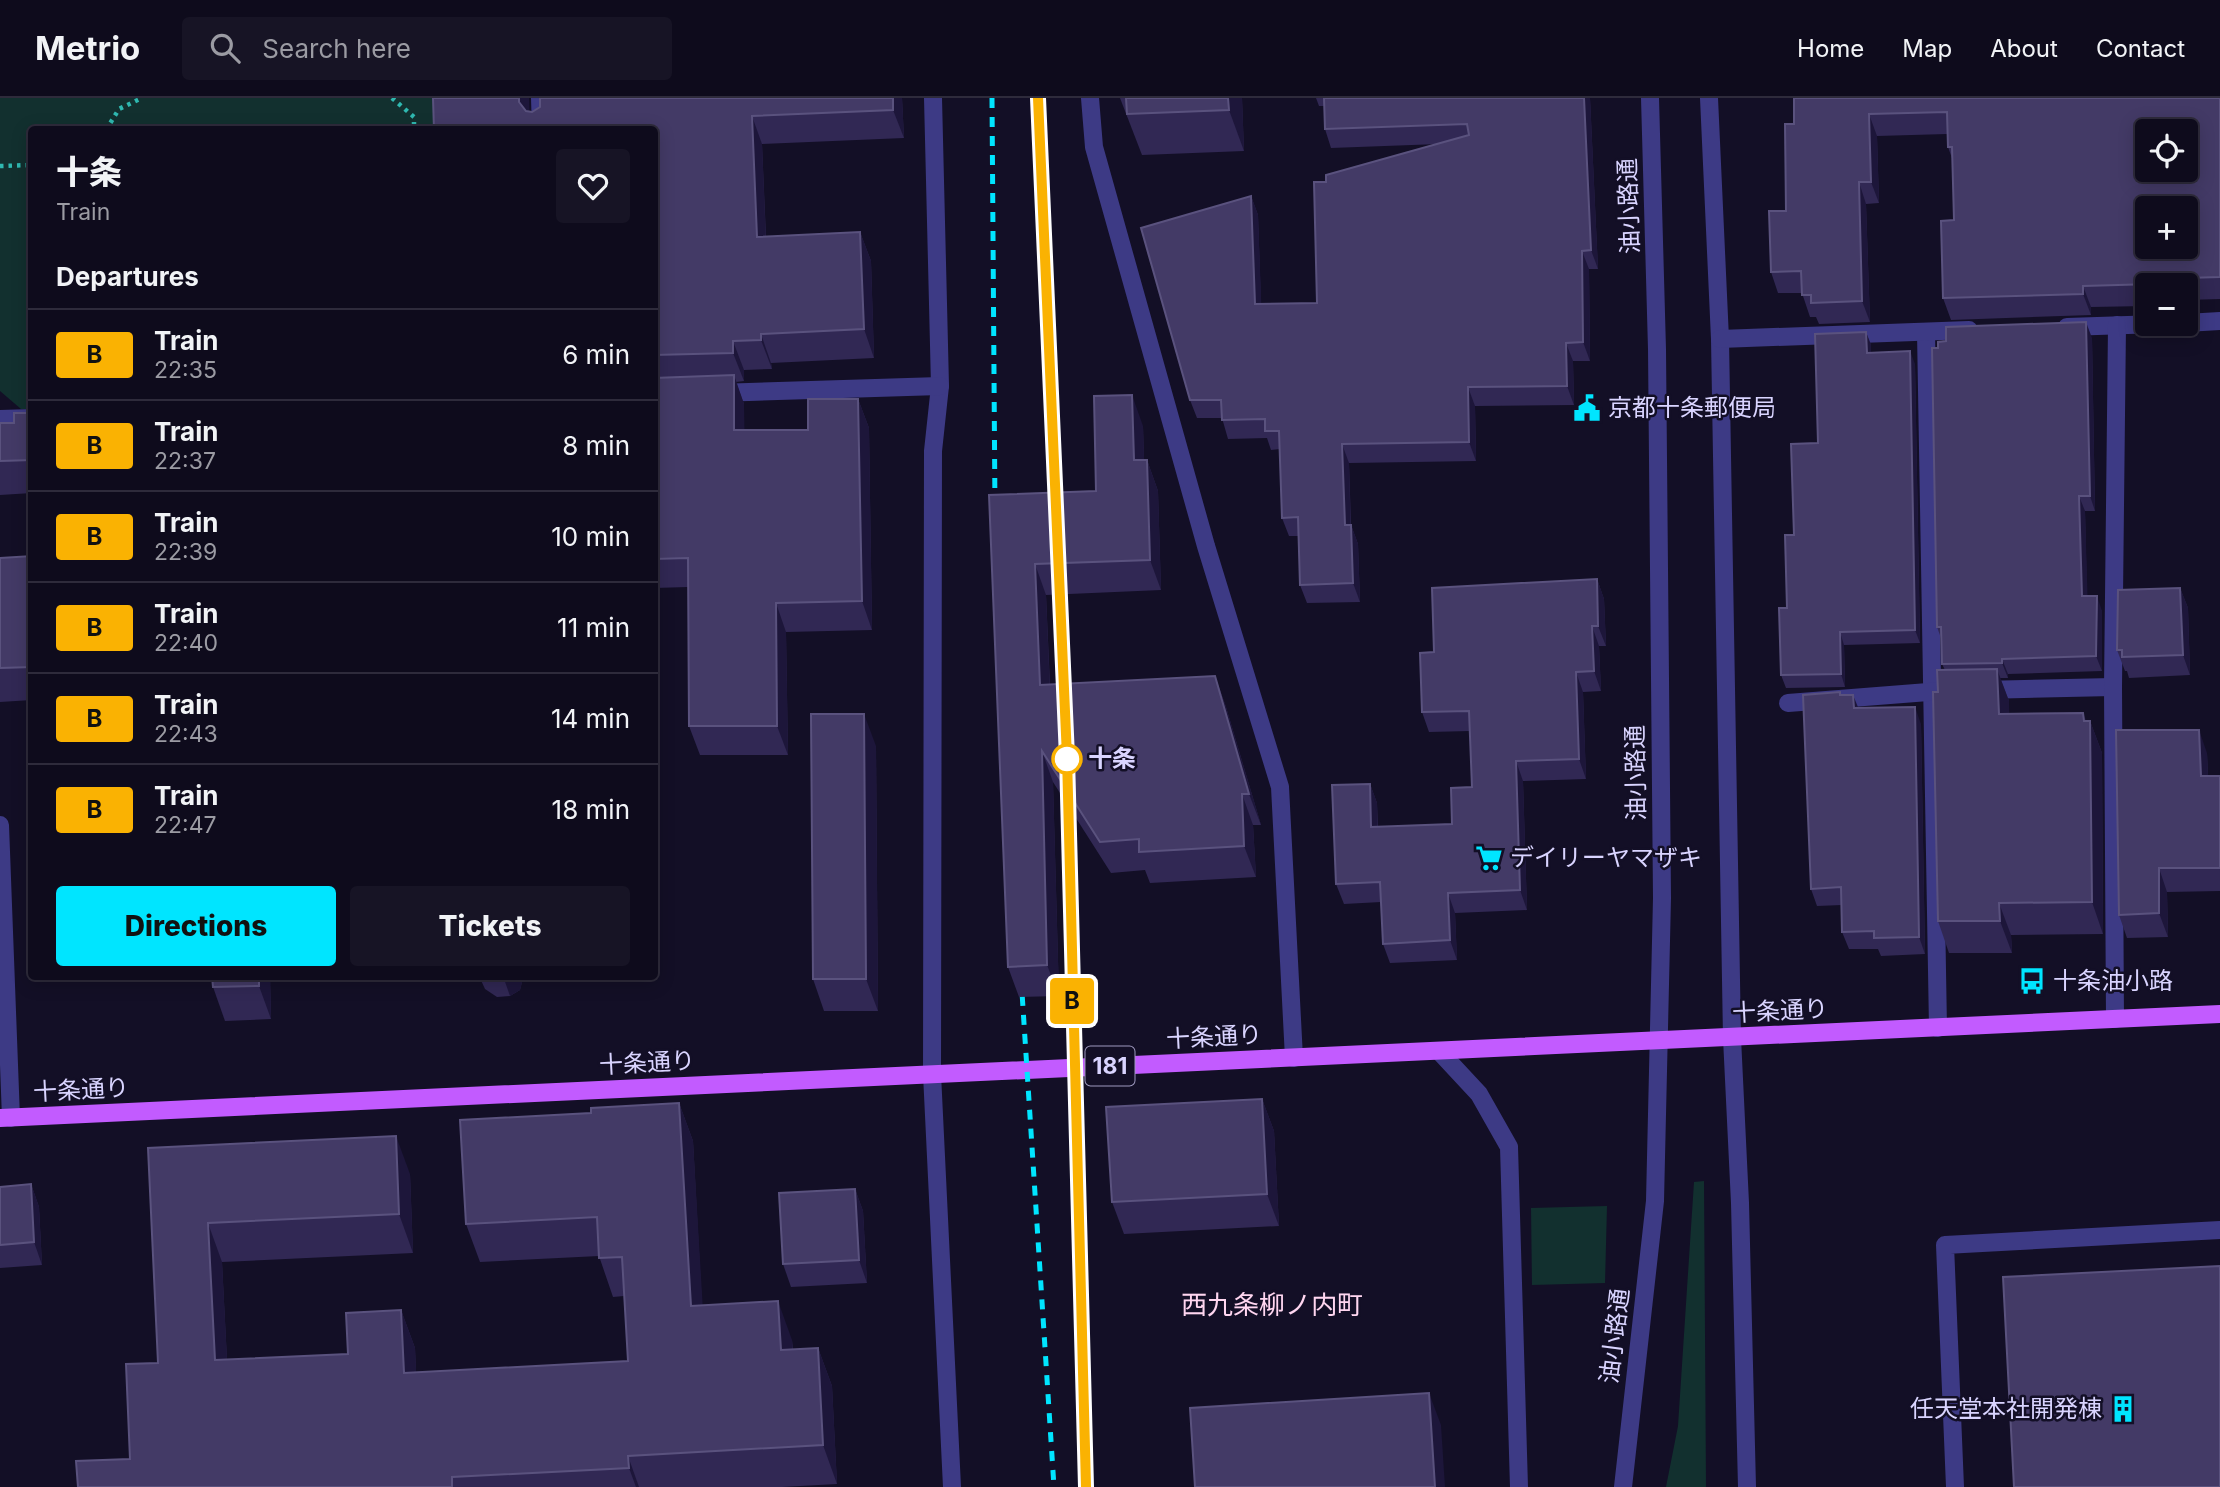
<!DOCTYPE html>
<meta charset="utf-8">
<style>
body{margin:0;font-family:Inter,"Noto Sans JP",sans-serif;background:#171425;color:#f1f3f6;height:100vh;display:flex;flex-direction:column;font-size:26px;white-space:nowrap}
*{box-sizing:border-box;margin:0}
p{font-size:23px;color:#9b9ba3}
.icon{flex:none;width:38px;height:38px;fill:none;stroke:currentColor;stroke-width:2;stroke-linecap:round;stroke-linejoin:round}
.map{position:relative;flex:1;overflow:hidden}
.sheet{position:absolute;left:28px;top:28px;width:630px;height:854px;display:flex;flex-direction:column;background:#0e0b1c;border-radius:7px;box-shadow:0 4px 18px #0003,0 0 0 2px #2e2b3b}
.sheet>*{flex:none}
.badge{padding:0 14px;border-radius:5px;font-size:24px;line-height:46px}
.controls{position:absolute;left:2135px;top:21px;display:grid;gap:14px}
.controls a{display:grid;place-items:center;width:63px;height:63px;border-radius:7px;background:#0e0b1c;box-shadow:0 4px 18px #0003,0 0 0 2px #2e2b3b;font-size:35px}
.map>.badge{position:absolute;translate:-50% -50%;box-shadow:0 0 0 4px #fff}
h2{padding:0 28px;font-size:26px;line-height:63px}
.round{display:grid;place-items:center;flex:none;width:74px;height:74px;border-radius:7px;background:#171425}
.summary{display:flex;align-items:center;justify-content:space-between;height:119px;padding:0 28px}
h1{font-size:33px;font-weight:800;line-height:52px}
.button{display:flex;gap:14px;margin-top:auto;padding:14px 28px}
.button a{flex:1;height:80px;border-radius:7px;background:#00e5ff;color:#111;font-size:28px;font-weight:800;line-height:80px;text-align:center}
.button a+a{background:#171425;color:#f1f3f6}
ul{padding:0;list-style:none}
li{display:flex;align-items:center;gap:21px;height:91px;padding:0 28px;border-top:2px solid #2e2b3b}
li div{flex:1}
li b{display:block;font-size:26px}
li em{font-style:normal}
li .badge{min-width:77px;font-weight:700;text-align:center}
header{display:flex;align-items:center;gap:42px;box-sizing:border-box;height:98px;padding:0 35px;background:#0e0b1c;border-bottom:2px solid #2e2b3b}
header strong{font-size:33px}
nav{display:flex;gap:38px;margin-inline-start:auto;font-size:24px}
.search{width:490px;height:63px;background:#171425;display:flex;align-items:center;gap:18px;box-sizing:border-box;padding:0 24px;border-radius:7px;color:#9b9ba3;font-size:26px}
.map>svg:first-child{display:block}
</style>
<header>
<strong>Metrio</strong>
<div class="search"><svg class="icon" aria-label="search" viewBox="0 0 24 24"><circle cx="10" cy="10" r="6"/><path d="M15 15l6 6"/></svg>Search here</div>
<nav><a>Home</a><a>Map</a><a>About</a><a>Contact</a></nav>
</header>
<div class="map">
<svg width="2220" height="1389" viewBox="0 0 2220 1389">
<rect width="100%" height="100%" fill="#130f26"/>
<g fill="#12302f">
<polygon points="0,0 440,0 441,31 32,32 31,311 21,311 0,293"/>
<polygon points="1704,1083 1706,1389 1666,1389 1678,1328 1694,1084"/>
<polygon points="1607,1108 1605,1185 1532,1187 1531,1110"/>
</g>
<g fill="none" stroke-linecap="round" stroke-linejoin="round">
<g stroke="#2fb8b0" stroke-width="4.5" stroke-dasharray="3.5 5" stroke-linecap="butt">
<polyline points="392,0 414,19 414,32"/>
<polyline points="106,32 119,11 142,0"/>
<polyline points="0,68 32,67"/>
</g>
<g stroke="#3d3a85" stroke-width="18">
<polyline points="540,0 541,32"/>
<polyline points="933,0 940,288 933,353 932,976 952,1389"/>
<polyline points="1090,0 1094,49 1206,448 1280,689 1294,960"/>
<polyline points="1709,0 1720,241 1732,940 1740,1105 1747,1389"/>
<polyline points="2186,225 2220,223"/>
<polyline points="2067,229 2158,226"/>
<polyline points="1926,234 1938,930"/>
<polyline points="1720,241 1969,232"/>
<polyline points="717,295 940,288"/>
<polyline points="0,321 32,320"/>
<polyline points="1983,592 2113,589"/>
<polyline points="1788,605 1941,593"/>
<polyline points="0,727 11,1020"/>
<polyline points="2115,921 2113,589 2117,227"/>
<polyline points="1439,953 1479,996 1509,1049 1519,1389"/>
<polyline points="1623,1389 1655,1103 1662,800 1657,251 1650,0"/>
<polyline points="1955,1389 1945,1147 2220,1132"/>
</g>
<polyline stroke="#c25bff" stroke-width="18" points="0,1020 2220,916"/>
<g stroke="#00e5ff" stroke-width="5" stroke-dasharray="10 9" stroke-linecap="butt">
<polyline points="992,0 995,414"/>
<polyline points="1038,0 1058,413"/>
<polyline points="1060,475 1065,605"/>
<polyline points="1068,689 1086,1389"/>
<polyline points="1021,879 1054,1389"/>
</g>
</g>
<g fill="#312854">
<polygon points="433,0 529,0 529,14 532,14 540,9 540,0 902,0 904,40 762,46 766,139 860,134 871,163 874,260 771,265 772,271 744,272 744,283 736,284 744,306 744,332 808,332 808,301 858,301 869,330 872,532 786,534 788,657 700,657 689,628 688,489 654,490 654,32 434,32"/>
<polygon points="1120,0 1242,0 1244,53 1142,57"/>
<polygon points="1316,0 1590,0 1598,171 1589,171 1590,263 1573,263 1574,307 1475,308 1476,363 1349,365 1351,427 1358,446 1360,504 1307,505 1300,487 1298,438 1289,438 1282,420 1280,351 1271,352 1267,340 1228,341 1222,320 1197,320 1190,302 1251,98 1258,117 1261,206 1317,205 1326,84 1439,46 1331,50 1325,31 1324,8 1319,8"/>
<polygon points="1794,0 2220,0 2220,201 2186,202 2186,187 2147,187 2147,208 2091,209 2091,217 1951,222 1943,200 1954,122 1953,63 1948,49 1947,36 1877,38 1879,105 1866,106 1870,224 1819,226 1816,219 1810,219 1802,195 1778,195 1771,174 1786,113 1794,26"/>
<polygon points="1866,234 1871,247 1871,255 1915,266 1920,545 1844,547 1845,589 1786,590 1781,577 1794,437 1818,345"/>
<polygon points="2092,240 2095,413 2085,413 2087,498 2102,513 2102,573 2008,576 2008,580 2000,580 2009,603 2009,616 2090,623 2102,655 2103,836 2011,837 2012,855 1949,855 1938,823 1938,594 1945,572 1942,566 1941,540 1937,529 1938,250"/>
<polygon points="32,315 32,395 0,397 0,325 14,325"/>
<polygon points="1143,328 1144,362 1147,362 1158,393 1161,492 1046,497 1050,587 1215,578 1226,609 1261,727 1253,727 1256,779 1150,785 1145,772 1111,775 1053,684 1059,898 1019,899 1008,869 989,397 1096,393"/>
<polygon points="32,458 32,602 0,604 0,460"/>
<polygon points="1597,481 1604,501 1606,548 1599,548 1601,593 1583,594 1586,681 1523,683 1527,812 1455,815 1457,862 1390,865 1383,846 1381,804 1344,806 1336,786 1370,686 1377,705 1378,729 1452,726 1472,689 1470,633 1429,634 1422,614 1434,554"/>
<polygon points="2180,490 2188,510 2190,577 2129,580 2127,573 2125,573 2117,552"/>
<polygon points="1840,594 1841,597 1858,610 1921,626 1925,856 1881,858 1878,851 1849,851 1842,834 1842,807 1817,808 1811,791"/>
<polygon points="876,648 878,913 824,913 813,881"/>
<polygon points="2207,655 2208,678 2220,678 2220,793 2167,794 2168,839 2127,840 2119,817"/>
<polygon points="270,878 271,921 225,923 213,889"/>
<polygon points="479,878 544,878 544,880 523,880 520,892 510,898 497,899 485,891"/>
<polygon points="1262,1001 1274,1033 1279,1128 1124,1136 1112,1104"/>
<polygon points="679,1005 693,1043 702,1207 792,1242 793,1252 818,1250 832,1288 837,1386 782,1389 78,1389 130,1361 158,1265 148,1050 410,1076 413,1155 222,1164 227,1262 348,1256 401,1212 415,1250 416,1274 628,1263 624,1198 613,1199 599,1158 480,1164 466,1126 591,1015"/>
<polygon points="31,1086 39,1109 42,1167 0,1170 0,1089"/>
<polygon points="855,1091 863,1113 867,1185 791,1189 783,1166"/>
</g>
<g fill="#1d163a">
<polygon points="519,0 529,0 530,32 519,4"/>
<polygon points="893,0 902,0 904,40 893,12"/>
<polygon points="1228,0 1242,0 1244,53 1229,12"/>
<polygon points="1584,0 1590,0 1598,171 1591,152"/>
<polygon points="1869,16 1877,38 1879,105 1871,84"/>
<polygon points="752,18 762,46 767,168 757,139"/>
<polygon points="1859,84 1866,106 1870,224 1862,203"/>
<polygon points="1251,98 1258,117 1262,225 1255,206"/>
<polygon points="860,134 871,163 874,260 864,231"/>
<polygon points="1582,153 1589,171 1590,263 1583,244"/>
<polygon points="2083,188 2091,209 2091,217 2083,196"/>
<polygon points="2086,224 2092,240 2095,413 2090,398"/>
<polygon points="1866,234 1871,247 1871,268 1867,255"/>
<polygon points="761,236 771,265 772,271 761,242"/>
<polygon points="733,243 744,272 744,283 733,255"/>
<polygon points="1566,245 1573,263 1574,307 1567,288"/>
<polygon points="1910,253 1915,266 1920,545 1915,532"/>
<polygon points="734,277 744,306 745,361 734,332"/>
<polygon points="1468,289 1475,308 1476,363 1469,344"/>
<polygon points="1132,297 1143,328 1145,393 1134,362"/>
<polygon points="858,301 869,330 872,532 862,503"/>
<polygon points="1342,346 1349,365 1351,446 1345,427"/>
<polygon points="1147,362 1158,393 1161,492 1150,462"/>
<polygon points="2079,398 2085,413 2088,514 2082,498"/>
<polygon points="1351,427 1358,446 1360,504 1353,485"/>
<polygon points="1035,466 1046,497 1051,618 1040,587"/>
<polygon points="1597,481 1604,501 1606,548 1598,528"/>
<polygon points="2180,490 2188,510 2190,577 2183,557"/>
<polygon points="2097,498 2102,513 2102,573 2096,558"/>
<polygon points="776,505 786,534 788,657 777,628"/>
<polygon points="1592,528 1599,548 1601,593 1594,573"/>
<polygon points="1840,534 1844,547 1845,589 1841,576"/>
<polygon points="2002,561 2008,576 2008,580 2002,565"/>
<polygon points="1997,571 2009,603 2010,648 1999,616"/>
<polygon points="1576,574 1583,594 1586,681 1579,661"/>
<polygon points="1215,578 1226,609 1261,727 1249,696"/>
<polygon points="1853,597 1860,614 1854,610"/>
<polygon points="1915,609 1921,626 1925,856 1919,839"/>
<polygon points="2083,615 2091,634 2090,623 2102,655 2103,836 2092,804"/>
<polygon points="864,616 876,648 878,913 866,881"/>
<polygon points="2199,632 2207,655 2209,702 2201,678"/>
<polygon points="1042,653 1053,684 1059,898 1047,867"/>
<polygon points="1516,663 1523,683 1527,812 1520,792"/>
<polygon points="1370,686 1377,705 1378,749 1371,729"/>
<polygon points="1242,696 1253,727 1256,779 1244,748"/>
<polygon points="2159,770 2167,794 2168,839 2159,815"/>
<polygon points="1448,795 1455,815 1457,862 1450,842"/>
<polygon points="1999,805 2011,837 2012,855 2000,823"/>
<polygon points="259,878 270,878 271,921 259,888"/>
<polygon points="503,878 523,878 523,880 520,892 510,898"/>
<polygon points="1262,1001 1274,1033 1279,1128 1267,1096"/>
<polygon points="679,1005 693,1043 705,1247 691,1208"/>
<polygon points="396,1038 410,1076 413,1155 399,1116"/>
<polygon points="31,1086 39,1109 42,1167 34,1144"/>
<polygon points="855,1091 863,1113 867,1185 859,1162"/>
<polygon points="208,1125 222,1164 229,1301 215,1262"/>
<polygon points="778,1203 792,1242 795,1291 781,1252"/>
<polygon points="401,1212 415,1250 418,1313 404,1275"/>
<polygon points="818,1250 832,1288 837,1386 823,1347"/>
<polygon points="1429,1295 1441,1327 1445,1389 1435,1389"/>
<polygon points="628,1358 639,1389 636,1389 629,1370"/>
</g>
<g fill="#433a66" stroke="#5a527e" stroke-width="2" fill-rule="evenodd">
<polygon points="433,0 519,0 519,4 526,13 532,14 540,9 540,0 893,0 893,12 752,18 757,139 860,134 864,231 761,236 761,242 733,243 733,255 654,257 654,32 434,32"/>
<polygon points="1126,0 1228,0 1229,12 1127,16"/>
<polygon points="1324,0 1584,0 1591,152 1582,153 1583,244 1566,245 1567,288 1468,289 1469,344 1342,346 1345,427 1351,427 1353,485 1300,487 1298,419 1282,420 1279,333 1265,333 1265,321 1222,322 1221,302 1190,302 1141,130 1251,98 1255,206 1317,205 1314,84 1326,84 1326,77 1469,37 1467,26 1325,31"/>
<path d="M1794,0h426v179l-67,2v5l-70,2v8l-140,4 -2,-77 13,-1 -2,-73h-4l-1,-35 -78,2 2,68h-12l3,119 -51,2v-8h-9l-1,-24 -30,1 -2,-61h17l-1,-87h9zM2147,33h39v39h-39zM2147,110h39v39h-39z"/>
<polygon points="2086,224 2090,398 2079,398 2082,498 2097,498 2096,558 2002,561 2002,565 1942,566 1941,529 1937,529 1932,250 1938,250 1938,244 1946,243 1946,229"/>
<polygon points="1866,234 1867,255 1910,253 1915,532 1840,534 1841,576 1781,577 1779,510 1787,510 1785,437 1794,437 1791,346 1818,345 1815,236"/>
<polygon points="734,277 734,332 808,332 808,301 858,301 862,503 776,505 777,628 689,628 688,460 654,461 654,280"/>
<polygon points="1132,297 1134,362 1147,362 1150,462 1035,466 1040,587 1215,578 1249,696 1242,696 1244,748 1139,754 1139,741 1100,744 1042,653 1047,867 1008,869 989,397 1096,393 1094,298"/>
<polygon points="14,315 32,315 32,362 0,363 0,325 14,325"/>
<polygon points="32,458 32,569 0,570 0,460"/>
<polygon points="1597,481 1598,528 1592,528 1594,573 1576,574 1579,661 1516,663 1520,792 1448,795 1450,842 1383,846 1380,784 1336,786 1332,687 1370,686 1371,729 1452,726 1451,690 1472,689 1469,613 1422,614 1420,555 1434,554 1432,490"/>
<polygon points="2180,490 2183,557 2122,559 2122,552 2117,552 2118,492"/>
<polygon points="1997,571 1999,616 2083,615 2084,623 2090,623 2092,804 1999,805 2000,823 1938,823 1933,594 1938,594 1937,572"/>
<polygon points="1840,594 1840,597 1853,597 1854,610 1915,609 1919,839 1874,840 1874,833 1842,834 1841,789 1811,791 1803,597"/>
<polygon points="811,616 864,616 866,881 813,881"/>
<polygon points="2116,632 2199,632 2201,678 2220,678 2220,770 2159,770 2159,815 2119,817"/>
<polygon points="212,878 259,878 259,888 213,889"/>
<polygon points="1262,1001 1267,1096 1112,1104 1106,1009"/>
<polygon points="679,1005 691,1208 778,1203 781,1252 818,1250 823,1347 628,1358 629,1370 452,1379 452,1389 78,1389 76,1363 130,1361 126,1266 158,1265 148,1050 396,1038 399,1116 208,1125 215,1262 348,1256 346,1215 401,1212 404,1275 628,1263 622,1159 599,1160 597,1119 466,1126 460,1022 591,1015 591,1010"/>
<polygon points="31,1086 34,1144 0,1147 0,1089"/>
<polygon points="855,1091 859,1162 783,1166 779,1095"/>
<polygon points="2220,1168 2220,1389 2014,1389 2003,1179"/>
<polygon points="1429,1295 1435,1389 1195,1389 1190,1310"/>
</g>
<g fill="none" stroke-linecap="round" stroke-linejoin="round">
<defs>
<polyline id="line" points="1038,0 1067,659 1086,1389"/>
</defs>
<use href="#line" stroke="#fff" stroke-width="16"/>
<use href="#line" stroke="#fab202" stroke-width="10"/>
</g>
<defs>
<symbol id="civic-bare" viewBox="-9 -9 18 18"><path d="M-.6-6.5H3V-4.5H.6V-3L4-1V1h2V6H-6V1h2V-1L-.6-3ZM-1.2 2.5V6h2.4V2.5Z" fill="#00e5ff" stroke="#130f26" stroke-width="2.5" paint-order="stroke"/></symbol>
<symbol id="supermarket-bare" viewBox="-9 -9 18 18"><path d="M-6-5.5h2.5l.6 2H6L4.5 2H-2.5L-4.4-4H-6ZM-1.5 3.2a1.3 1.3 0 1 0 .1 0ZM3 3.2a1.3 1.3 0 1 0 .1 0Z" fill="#00e5ff" stroke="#130f26" stroke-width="2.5" paint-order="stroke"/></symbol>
<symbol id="bus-bare" viewBox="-9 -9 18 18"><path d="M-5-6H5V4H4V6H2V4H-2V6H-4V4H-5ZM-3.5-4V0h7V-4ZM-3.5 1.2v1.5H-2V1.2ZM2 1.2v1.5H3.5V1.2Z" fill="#00e5ff" stroke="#130f26" stroke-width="2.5" paint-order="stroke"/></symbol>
<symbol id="building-bare" viewBox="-9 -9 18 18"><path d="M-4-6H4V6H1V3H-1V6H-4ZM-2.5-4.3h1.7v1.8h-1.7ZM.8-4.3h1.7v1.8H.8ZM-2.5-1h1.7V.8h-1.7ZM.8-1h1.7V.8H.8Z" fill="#00e5ff" stroke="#130f26" stroke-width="2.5" paint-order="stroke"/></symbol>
</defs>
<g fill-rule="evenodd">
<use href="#civic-bare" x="1568" y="291" width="38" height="38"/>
<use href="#supermarket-bare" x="1470" y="741" width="38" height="38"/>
<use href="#bus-bare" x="2013" y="864" width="38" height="38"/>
<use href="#building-bare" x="2104" y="1292" width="38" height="38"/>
</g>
<circle fill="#fff" stroke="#fab202" stroke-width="3.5" cx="1067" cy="661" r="14"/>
<g text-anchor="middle" stroke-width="5" stroke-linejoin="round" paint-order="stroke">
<rect fill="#130f26" stroke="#9e99be" stroke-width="2" x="1085.5" y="948.5" width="49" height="39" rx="5"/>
<g font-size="23" font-weight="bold" fill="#d9d4ff">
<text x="1110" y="976">181</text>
</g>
<g font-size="24" fill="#d9d4ff" stroke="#130f26">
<text transform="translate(1629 108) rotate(-92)" y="8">油小路通</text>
<text transform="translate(1636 675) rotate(-91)" y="8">油小路通</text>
<text transform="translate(1780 913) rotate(-3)" y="8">十条通り</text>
<text transform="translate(1214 939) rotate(-3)" y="8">十条通り</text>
<text transform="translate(647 965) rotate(-3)" y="8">十条通り</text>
<text transform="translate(81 992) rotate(-3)" y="8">十条通り</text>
<text transform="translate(1615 1238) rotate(-83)" y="8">油小路通</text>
</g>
<g font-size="24" fill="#d9d4ff" stroke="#130f26" text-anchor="start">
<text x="1608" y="318">京都十条郵便局</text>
<text x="1510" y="768">デイリーヤマザキ</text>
<text x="2053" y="891">十条油小路</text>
<text x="2102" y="1319" text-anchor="end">任天堂本社開発棟</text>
</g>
<g font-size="24" font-weight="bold" fill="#d9d4ff" stroke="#130f26" text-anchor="start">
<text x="1088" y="669">十条</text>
</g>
<g font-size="26" fill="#ffd6f0" stroke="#130f26">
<text x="1272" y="1216">西九条柳ノ内町</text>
</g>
</g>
</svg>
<div class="controls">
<a><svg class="icon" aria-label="locate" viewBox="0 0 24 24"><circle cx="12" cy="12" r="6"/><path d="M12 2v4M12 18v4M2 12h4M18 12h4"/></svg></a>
<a>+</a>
<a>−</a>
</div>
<b class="badge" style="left:1072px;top:903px;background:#fab202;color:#111">B</b>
<section class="sheet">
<div class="summary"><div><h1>十条</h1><p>Train</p></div><a class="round"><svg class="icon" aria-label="heart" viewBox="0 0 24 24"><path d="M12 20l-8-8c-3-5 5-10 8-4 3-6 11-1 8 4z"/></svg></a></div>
<h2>Departures</h2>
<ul>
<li><span class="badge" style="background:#fab202;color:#111">B</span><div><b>Train</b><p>22:35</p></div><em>6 min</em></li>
<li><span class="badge" style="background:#fab202;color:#111">B</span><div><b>Train</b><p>22:37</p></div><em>8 min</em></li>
<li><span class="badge" style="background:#fab202;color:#111">B</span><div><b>Train</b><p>22:39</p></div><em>10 min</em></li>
<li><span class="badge" style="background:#fab202;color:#111">B</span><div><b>Train</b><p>22:40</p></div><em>11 min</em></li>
<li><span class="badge" style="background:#fab202;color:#111">B</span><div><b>Train</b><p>22:43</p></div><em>14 min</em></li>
<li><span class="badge" style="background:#fab202;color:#111">B</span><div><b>Train</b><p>22:47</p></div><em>18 min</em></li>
</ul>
<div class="button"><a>Directions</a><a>Tickets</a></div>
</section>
</div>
